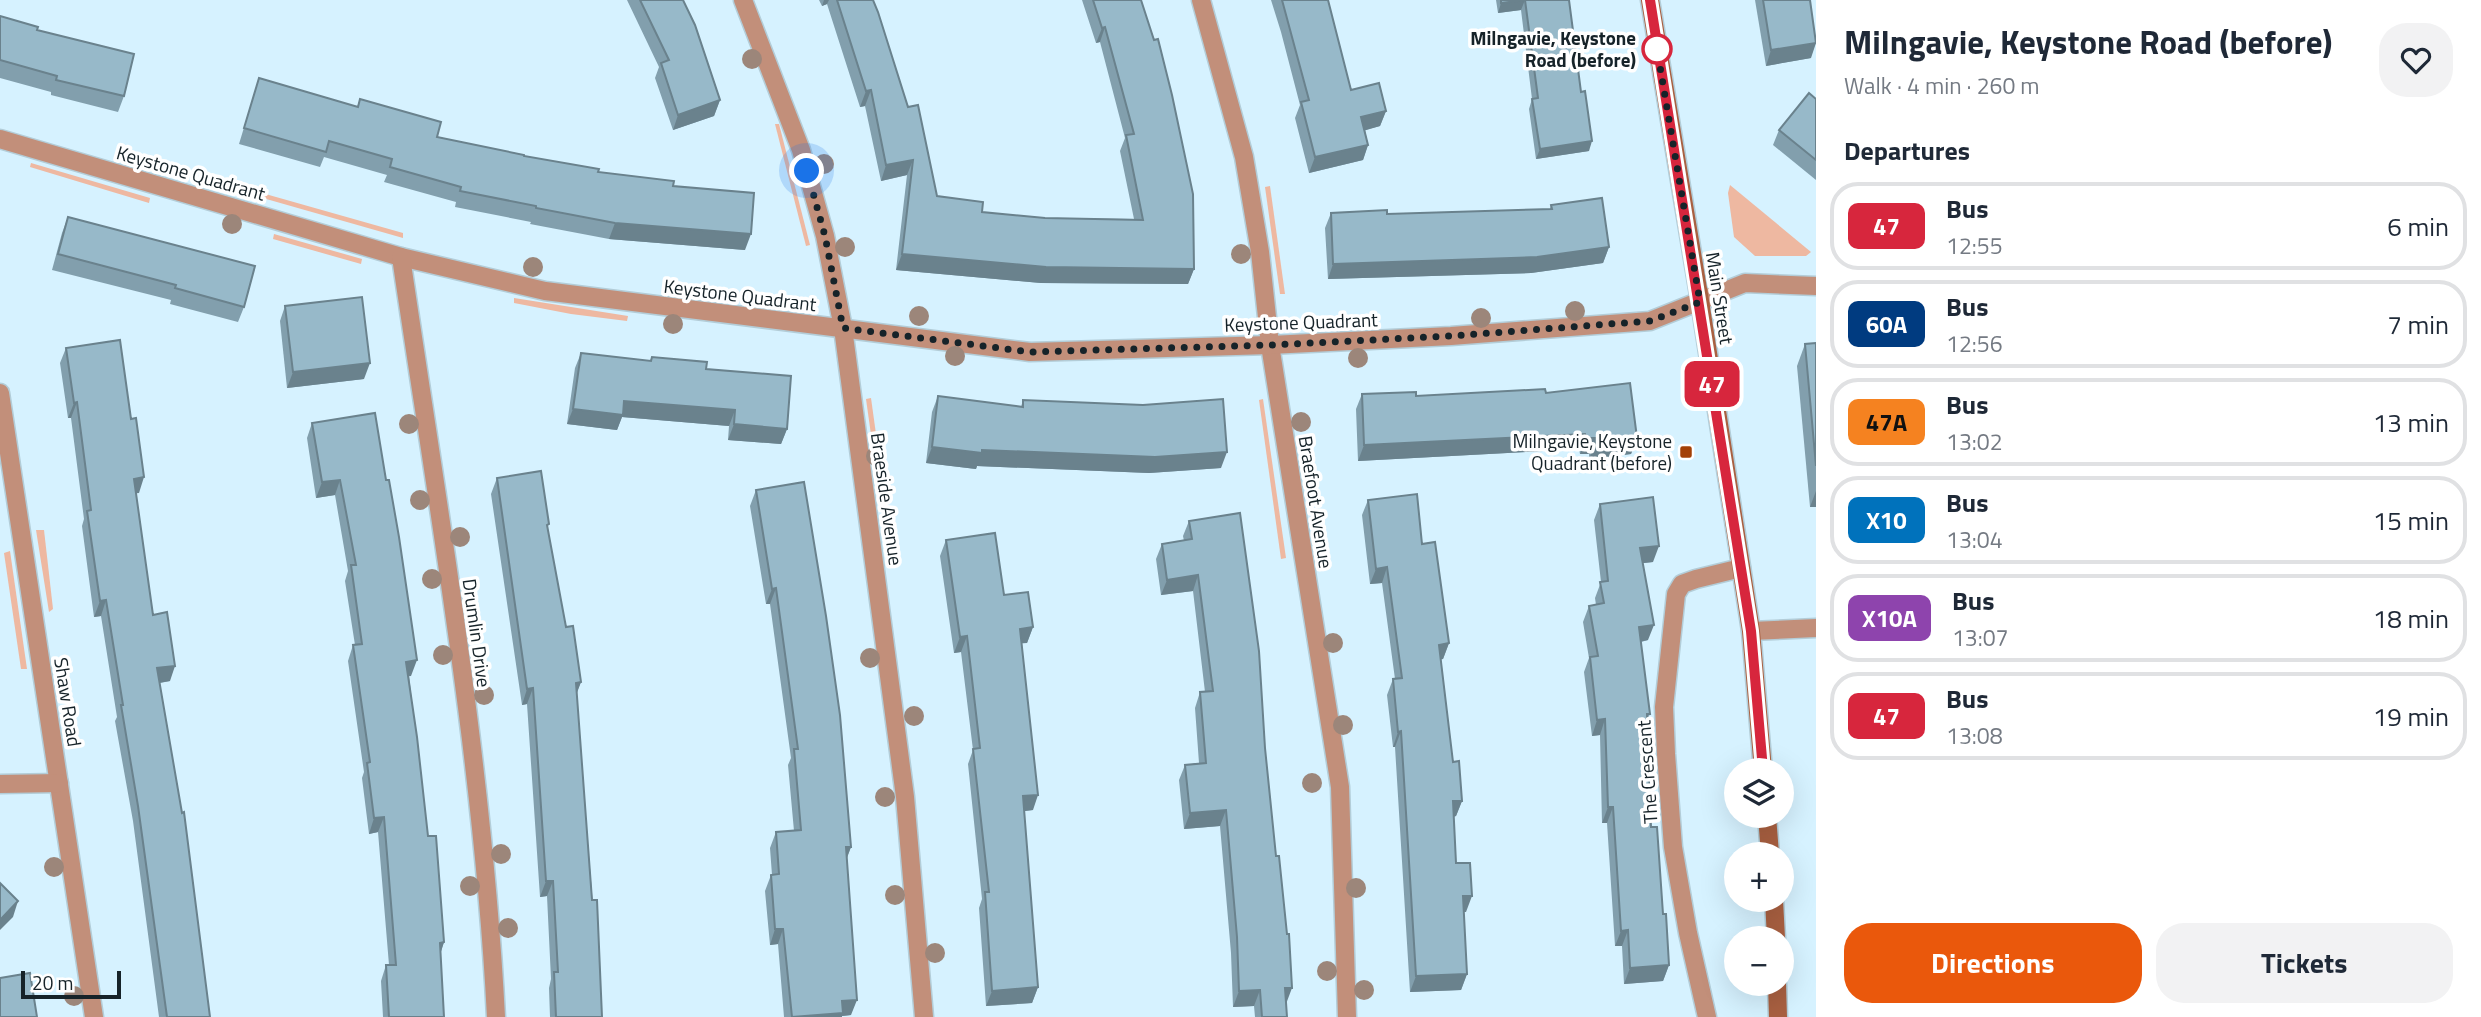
<!DOCTYPE html>
<meta charset="utf-8">
<style>
body{margin:0;font-family:"Titillium Web",sans-serif;background:#f2f2f3;color:#1f2937;height:100vh;display:flex;flex-direction:column;font-size:26px;white-space:nowrap}
*{box-sizing:border-box;margin:0}
p{font-size:23px;color:#747a83}
.icon{flex:none;width:38px;height:38px;fill:none;stroke:currentColor;stroke-width:2;stroke-linecap:round;stroke-linejoin:round}
.map{position:relative;flex:1;overflow:hidden}
.details{display:flex;flex-direction:column;background:#fff;width:665px}
.details>*{flex:none}
.badge{padding:0 14px;border-radius:10px;font-size:24px;line-height:46px}
.buttons{position:absolute;left:1724px;top:758px;display:grid;gap:14px}
.buttons a{display:grid;place-items:center;width:70px;height:70px;border-radius:50%;background:#fff;box-shadow:0 7px 28px #0002;font-size:35px}
.scale{position:absolute;left:21px;bottom:18px;width:100px;box-sizing:border-box;padding-left:7px;border:4px solid #162329;border-top:0;font-size:19px;line-height:24px;white-space:nowrap;color:#162329;-webkit-text-stroke:5px #fff;paint-order:stroke}
.you{position:absolute;width:35px;height:35px;margin:-18px;border:5px solid #fff;border-radius:50%;background:#1a73e8;box-shadow:0 0 0 10px #1a73e833}
.map>.badge{position:absolute;translate:-50% -50%;box-shadow:0 0 0 4px #fff}
h2{padding:0 28px;font-size:26px;line-height:63px}
.round{display:grid;place-items:center;flex:none;width:74px;height:74px;border-radius:28px;background:#f2f2f3}
.headline{display:flex;align-items:center;justify-content:space-between;height:119px;padding:0 28px}
h1{font-size:33px;font-weight:700;line-height:52px}
.action{display:flex;gap:14px;margin-top:auto;padding:14px 28px}
.action a{flex:1;height:80px;border-radius:28px;background:#ea580c;color:#fff;font-size:28px;font-weight:700;line-height:80px;text-align:center}
.action a+a{background:#f2f2f3;color:#1f2937}
ul{padding:0;list-style:none}
li{display:flex;align-items:center;gap:21px;height:88px;margin:0 14px 10px;padding:0 14px;border:4px solid #e0e1e3;border-radius:28px}
li div{flex:1}
li b{display:block;font-size:26px}
li em{font-style:normal}
li .badge{min-width:77px;font-weight:700;text-align:center}
main{display:flex;flex:1;min-height:0}
.map>svg:first-child{display:block}
</style>
<main>
<div class="map">
<svg width="1816" height="1017" viewBox="0 0 1816 1017">
<rect width="100%" height="100%" fill="#d6f2ff"/>
<g fill="#eeb8a1">
<polygon points="775,124 779,124 810,245 806,246"/>
<polygon points="31,163 150,198 149,203 30,167"/>
<polygon points="202,176 403,233 403,238 200,180"/>
<polygon points="1730,185 1811,252 1806,256 1755,256 1734,237 1728,193"/>
<polygon points="1270,186 1285,294 1280,294 1265,187"/>
<polygon points="274,234 362,259 361,264 273,239"/>
<polygon points="514,298 628,316 627,321 571,314 514,303"/>
<polygon points="871,398 885,499 880,499 866,399"/>
<polygon points="1263,399 1286,558 1281,559 1259,400"/>
<polygon points="36,530 44,530 53,609 49,612"/>
<polygon points="10,551 27,669 21,669 4,553"/>
</g>
<g fill="none" stroke-linecap="round" stroke-linejoin="round">
<defs>
<g id="lane">
<polyline points="1751,631 1816,628"/>
<polyline points="1707,1017 1688,933 1673,847 1666,754 1664,707 1676,594 1682,584 1696,579 1741,568"/>
</g>
<g id="street">
<polyline points="743,0 801,150 825,236 843,328 905,797 924,1017"/>
<polyline points="1201,0 1244,157 1260,252 1270,345 1340,787 1347,1017"/>
<polyline points="0,139 401,257 545,291 1030,352 1270,345 1451,336 1650,321 1745,283 1816,286"/>
<path d="M401,257c37,252 82,506 95,760"/>
<polyline points="0,393 94,1017"/>
<polyline points="0,784 59,783"/>
</g>
<g id="secondary">
<polyline points="1650,0 1700,301 1751,631 1763,770"/>
<polyline points="1767,816 1770,854"/>
<polyline points="1774,900 1776,938"/>
<polyline points="1777,984 1778,1017"/>
</g>
</defs>
<use href="#lane" stroke="#b3cdd8" stroke-width="21"/>
<use href="#street" stroke="#b3cdd8" stroke-width="21"/>
<use href="#secondary" stroke="#b3cdd8" stroke-width="21"/>
<use href="#lane" stroke="#c28f7a" stroke-width="18"/>
<use href="#street" stroke="#c28f7a" stroke-width="18"/>
<use href="#secondary" stroke="#a96041" stroke-width="18"/>
</g>
<g fill="#9c867a">
<circle cx="752" cy="59" r="10"/>
<circle cx="824" cy="164" r="10"/>
<circle cx="232" cy="224" r="10"/>
<circle cx="845" cy="247" r="10"/>
<circle cx="1241" cy="254" r="10"/>
<circle cx="533" cy="267" r="10"/>
<circle cx="1575" cy="311" r="10"/>
<circle cx="919" cy="316" r="10"/>
<circle cx="1481" cy="318" r="10"/>
<circle cx="673" cy="324" r="10"/>
<circle cx="955" cy="356" r="10"/>
<circle cx="1358" cy="358" r="10"/>
<circle cx="1301" cy="422" r="10"/>
<circle cx="409" cy="424" r="10"/>
<circle cx="876" cy="456" r="10"/>
<circle cx="420" cy="500" r="10"/>
<circle cx="460" cy="537" r="10"/>
<circle cx="432" cy="579" r="10"/>
<circle cx="1333" cy="643" r="10"/>
<circle cx="443" cy="655" r="10"/>
<circle cx="870" cy="658" r="10"/>
<circle cx="484" cy="695" r="10"/>
<circle cx="914" cy="716" r="10"/>
<circle cx="1343" cy="725" r="10"/>
<circle cx="1312" cy="783" r="10"/>
<circle cx="885" cy="797" r="10"/>
<circle cx="501" cy="854" r="10"/>
<circle cx="54" cy="867" r="10"/>
<circle cx="470" cy="886" r="10"/>
<circle cx="1356" cy="888" r="10"/>
<circle cx="895" cy="895" r="10"/>
<circle cx="508" cy="928" r="10"/>
<circle cx="935" cy="953" r="10"/>
<circle cx="1327" cy="971" r="10"/>
<circle cx="1364" cy="990" r="10"/>
<circle cx="74" cy="996" r="10"/>
</g>
<g fill="#829fad">
<polygon points="627,0 683,0 720,100 714,116 673,130 655,78 659,67"/>
<polygon points="819,0 873,0 937,196 982,212 1045,218 1134,219 1120,151 1125,138 1100,42 1096,43 1082,0 1141,0 1194,269 1188,284 1041,283 896,270 907,175 881,181 865,106 860,107 827,4 822,6"/>
<polygon points="1271,0 1328,0 1351,90 1386,111 1380,126 1365,130 1368,145 1363,160 1309,173 1295,118 1300,105 1281,32"/>
<polygon points="1496,0 1569,0 1589,151 1536,159 1529,109 1532,99 1521,10 1498,13"/>
<polygon points="1755,0 1810,0 1811,58 1766,66"/>
<polygon points="0,16 37,30 124,96 118,112 51,95 51,92 0,78"/>
<polygon points="259,78 357,107 360,99 437,137 598,172 673,186 745,250 609,239 530,224 531,222 455,207 456,202 384,182 387,175 324,157 320,167 239,144"/>
<polygon points="1816,99 1816,180 1773,145 1779,130"/>
<polygon points="1551,205 1609,247 1603,263 1531,273 1328,279 1325,228 1331,213 1387,214 1550,209"/>
<polygon points="68,217 244,307 238,322 170,304 171,300 52,270 62,233"/>
<polygon points="285,306 364,379 287,388 280,321"/>
<polygon points="1816,343 1816,507 1810,507 1797,366 1805,344"/>
<polygon points="66,348 139,493 136,493 153,615 170,681 160,683 210,1017 159,1017 133,821 115,721 117,717 101,616 94,617 82,526 84,519 71,418 68,418 60,363"/>
<polygon points="581,353 650,361 652,357 706,369 787,429 781,444 728,440 729,426 622,417 617,430 567,424 575,368"/>
<polygon points="1546,393 1637,438 1631,454 1589,459 1589,454 1580,454 1579,449 1358,461 1356,409 1362,394 1416,396"/>
<polygon points="938,396 1021,407 1023,400 1221,468 1149,473 977,466 976,469 926,463 932,412"/>
<polygon points="375,413 411,676 409,676 428,836 444,942 440,954 444,1017 383,1017 381,981 386,965 389,965 378,832 369,834 362,778 364,772 348,661 353,645 355,645 345,581 348,571 335,495 316,498 307,438 312,423"/>
<polygon points="497,478 547,529 566,627 581,682 576,694 602,1017 550,1017 549,988 551,979 547,896 540,897 527,704 522,705 491,494"/>
<polygon points="756,490 851,847 847,858 851,1015 842,1016 842,1017 784,1017 778,944 770,945 765,891 771,875 772,875 770,848 776,832 794,831 788,765 791,758 770,604 766,604 750,506"/>
<polygon points="1368,500 1422,544 1449,643 1443,659 1441,659 1453,762 1462,801 1456,816 1454,817 1456,863 1466,912 1464,912 1467,974 1461,990 1410,992 1395,747 1393,747 1387,695 1393,679 1395,679 1382,583 1370,584 1362,515"/>
<polygon points="1600,504 1653,562 1643,563 1648,640 1641,642 1650,714 1647,720 1651,827 1669,965 1663,981 1624,984 1622,946 1615,946 1607,823 1602,823 1600,735 1592,736 1584,672 1589,658 1583,622 1589,606 1596,605 1595,598 1601,582 1594,520"/>
<polygon points="1189,521 1265,748 1287,1017 1255,1017 1254,1006 1233,1007 1231,953 1220,826 1184,829 1179,780 1185,765 1199,763 1195,708 1200,692 1205,692 1193,591 1161,595 1156,559 1162,544 1184,541 1183,536"/>
<polygon points="946,540 1004,595 1033,627 1027,643 1022,643 1033,810 1024,811 1038,987 1032,1003 986,1006 979,908 982,899 968,764 973,750 961,652 954,653 940,556"/>
</g>
<g fill="#6a828d">
<polygon points="824,0 829,0 827,4 822,6"/>
<polygon points="1525,0 1521,10 1498,13 1501,3"/>
<polygon points="1105,27 1100,42 1096,43 1102,28"/>
<polygon points="1816,43 1811,58 1766,66 1771,50"/>
<polygon points="871,90 865,106 860,107 866,91"/>
<polygon points="720,100 714,116 673,130 678,115"/>
<polygon points="1386,111 1380,126 1356,133 1361,117"/>
<polygon points="1592,141 1589,151 1536,159 1540,149"/>
<polygon points="1368,145 1363,160 1309,173 1315,157"/>
<polygon points="913,160 907,175 881,181 886,165"/>
<polygon points="615,223 751,234 745,250 609,239"/>
<polygon points="1609,247 1603,263 1531,273 1328,279 1333,264"/>
<polygon points="902,254 1194,269 1188,284 1041,283 896,270"/>
<polygon points="370,363 364,379 287,388 293,372"/>
<polygon points="624,401 735,410 729,426 622,417 617,430 567,424 573,409"/>
<polygon points="77,402 71,418 68,418 74,403"/>
<polygon points="734,424 787,429 781,444 728,440"/>
<polygon points="1585,434 1579,449 1358,461 1364,445"/>
<polygon points="1586,438 1595,438 1589,454 1580,454"/>
<polygon points="1637,438 1631,454 1589,459 1595,443"/>
<polygon points="932,447 982,450 1227,452 1221,468 1149,473 977,466 976,469 926,463"/>
<polygon points="144,477 139,493 128,494 134,479"/>
<polygon points="340,480 335,495 316,498 322,482"/>
<polygon points="1816,491 1816,507 1810,507"/>
<polygon points="1659,546 1653,562 1635,564 1640,548"/>
<polygon points="1387,567 1382,583 1370,584 1376,569"/>
<polygon points="1198,575 1193,591 1161,595 1167,580"/>
<polygon points="776,588 770,604 766,604 772,589"/>
<polygon points="106,600 101,616 94,617 100,601"/>
<polygon points="1654,625 1648,640 1634,643 1639,627"/>
<polygon points="1033,627 1027,643 1014,644 1020,629"/>
<polygon points="967,636 961,652 954,653 960,637"/>
<polygon points="1449,643 1443,659 1434,661 1439,645"/>
<polygon points="417,660 411,676 401,677 406,662"/>
<polygon points="175,666 170,681 152,684 157,668"/>
<polygon points="581,682 575,698 576,683"/>
<polygon points="533,688 527,704 522,705 527,689"/>
<polygon points="1605,719 1600,735 1592,736 1597,720"/>
<polygon points="1401,731 1395,747 1393,747 1398,732"/>
<polygon points="1038,795 1033,810 1017,812 1023,796"/>
<polygon points="1453,801 1462,801 1456,816 1447,817"/>
<polygon points="1608,807 1613,807 1607,823 1602,823"/>
<polygon points="1226,810 1220,826 1184,829 1190,813"/>
<polygon points="384,817 378,832 369,834 374,818"/>
<polygon points="846,847 851,847 845,862"/>
<polygon points="546,881 553,881 547,896 540,897"/>
<polygon points="1463,896 1472,896 1466,912 1458,912"/>
<polygon points="18,901 13,917 0,930 0,920"/>
<polygon points="775,929 783,929 778,944 770,945"/>
<polygon points="1628,930 1622,946 1615,946 1621,931"/>
<polygon points="444,942 439,958 440,943"/>
<polygon points="1669,965 1663,981 1624,984 1630,968"/>
<polygon points="1467,974 1461,990 1410,992 1416,976"/>
<polygon points="1038,987 1032,1003 986,1006 992,991"/>
<polygon points="1285,988 1292,988 1286,1004"/>
<polygon points="1260,990 1254,1006 1233,1007 1239,991"/>
<polygon points="857,1000 851,1015 842,1016 842,1017 800,1017 842,1001"/>
</g>
<g fill="#97b9c9" stroke="#6a828d" stroke-width="2">
<polygon points="640,0 683,0 695,25 720,100 678,115 661,63 669,60"/>
<polygon points="837,0 873,0 878,12 908,107 918,105 937,196 983,202 982,212 1045,218 1143,220 1126,135 1134,134 1105,27 1102,28 1093,0 1141,0 1154,40 1158,39 1172,95 1193,194 1194,269 1046,267 902,254 913,160 886,165 871,90 866,91"/>
<polygon points="1282,0 1328,0 1351,90 1379,83 1386,111 1361,117 1368,145 1315,157 1301,102 1309,100"/>
<polygon points="1501,0 1569,0 1581,92 1585,91 1592,141 1540,149 1532,99 1538,98 1525,0 1501,3"/>
<polygon points="1763,0 1810,0 1816,43 1771,50"/>
<polygon points="0,16 38,27 37,30 134,54 124,96 56,80 57,76 0,60"/>
<polygon points="259,78 358,107 360,99 441,122 437,137 524,155 524,156 599,169 598,172 674,181 673,186 754,193 751,234 615,223 536,208 536,206 460,191 461,187 390,167 392,159 329,141 326,152 244,128"/>
<polygon points="1809,93 1816,99 1816,160 1779,130"/>
<polygon points="1602,198 1609,247 1537,257 1333,264 1331,213 1387,210 1387,214 1552,209 1551,205"/>
<polygon points="68,217 255,266 244,307 175,288 176,285 58,254"/>
<polygon points="362,297 370,363 293,372 285,306"/>
<polygon points="120,340 131,419 136,418 144,477 134,479 153,615 167,612 175,666 157,668 182,813 184,812 210,1017 167,1017 138,806 121,705 123,705 106,600 100,601 87,511 91,510 77,402 74,403 66,348"/>
<polygon points="1816,343 1816,466 1805,344"/>
<polygon points="581,353 651,361 652,357 707,362 706,369 791,376 787,429 734,424 735,410 624,401 623,415 573,409"/>
<polygon points="1630,383 1637,438 1595,443 1595,438 1586,438 1585,434 1364,445 1362,394 1416,392 1416,396 1545,389 1546,393"/>
<polygon points="938,396 1023,407 1023,400 1143,405 1223,399 1227,452 1155,457 982,450 982,453 932,447"/>
<polygon points="375,413 386,480 389,480 399,537 417,660 406,662 417,737 428,836 436,836 444,942 440,943 444,1017 389,1017 386,965 396,965 384,817 374,818 367,763 370,762 353,645 362,644 351,565 356,565 340,480 322,482 312,423"/>
<polygon points="541,471 549,524 547,525 566,627 573,626 581,682 576,683 592,900 597,900 602,1017 556,1017 554,972 558,972 553,881 546,881 533,688 527,689 497,478"/>
<polygon points="804,482 826,616 840,715 851,847 846,847 857,1000 842,1001 843,1013 792,1017 783,929 775,929 771,875 779,874 776,832 801,830 794,749 798,749 776,588 772,589 756,490"/>
<polygon points="1417,494 1422,544 1435,542 1449,643 1439,645 1453,762 1459,761 1462,801 1453,801 1456,863 1470,863 1472,896 1463,896 1467,974 1416,976 1401,731 1398,732 1393,679 1402,678 1387,567 1376,569 1368,500"/>
<polygon points="1653,497 1659,546 1640,548 1654,625 1639,627 1650,714 1647,714 1651,827 1657,827 1663,914 1666,914 1669,965 1630,968 1628,930 1621,931 1613,807 1608,807 1605,719 1597,720 1590,657 1598,656 1589,606 1604,603 1600,582 1608,581 1600,504"/>
<polygon points="1240,513 1259,651 1265,748 1276,856 1279,856 1287,934 1289,934 1292,988 1285,988 1287,1017 1262,1017 1260,990 1239,991 1237,937 1226,810 1190,813 1185,765 1206,763 1200,692 1213,691 1198,575 1167,580 1162,544 1192,539 1189,521"/>
<polygon points="995,533 1004,595 1028,592 1033,627 1020,629 1038,795 1023,796 1038,987 992,991 985,892 989,892 973,749 980,748 967,636 960,637 946,540"/>
<polygon points="0,883 18,901 0,920"/>
<polygon points="30,973 37,1017 0,1017 0,978"/>
</g>
<g fill="none" stroke-linecap="round" stroke-linejoin="round">
<defs>
<polyline id="line" points="1650,0 1751,631 1763,770"/>
</defs>
<use href="#line" stroke="#fff" stroke-width="16"/>
<use href="#line" stroke="#d7263d" stroke-width="10"/>
<polyline stroke="#162329" stroke-width="7" stroke-dasharray="0 12.6" points="807,171 825,236 843,328 1030,352 1270,345 1451,336 1650,321 1700,302 1657,49"/>
</g>
<circle fill="#fff" stroke="#d7263d" stroke-width="3.5" cx="1657" cy="49" r="14"/>
<rect fill="#a34006" stroke="#fff" stroke-width="2.5" x="1679" y="445" width="14" height="14" rx="3.5"/>
<g text-anchor="middle" stroke-width="7" stroke-linejoin="round" paint-order="stroke">
<g font-size="19" font-weight="bold" fill="#162329" stroke="#fff" text-anchor="end">
<text x="1636" y="45">Milngavie, Keystone<tspan x="1636" dy="22">Road (before)</tspan></text>
</g>
<g font-size="19" fill="#162329" stroke="#fff">
<text transform="translate(191 173) rotate(16)" y="7">Keystone Quadrant</text>
<text transform="translate(740 295) rotate(7)" y="7">Keystone Quadrant</text>
<text transform="translate(1720 298) rotate(81)" y="7">Main Street</text>
<text transform="translate(1301 322) rotate(-2)" y="7">Keystone Quadrant</text>
<text transform="translate(887 499) rotate(82)" y="7">Braeside Avenue</text>
<text transform="translate(1316 502) rotate(81)" y="7">Braefoot Avenue</text>
<text transform="translate(477 633) rotate(82)" y="7">Drumlin Drive</text>
<text transform="translate(68 702) rotate(81)" y="7">Shaw Road</text>
<text transform="translate(1647 772) rotate(-94)" y="7">The Crescent</text>
</g>
<g font-size="19" fill="#162329" stroke="#fff" text-anchor="end">
<text x="1672" y="448">Milngavie, Keystone<tspan x="1672" dy="22">Quadrant (before)</tspan></text>
</g>
</g>
</svg>
<div class="buttons">
<a><svg class="icon" aria-label="layers" viewBox="0 0 24 24"><path d="M12 4l9 5-9 5-9-5zM3 14l9 5 9-5"/></svg></a>
<a>+</a>
<a>−</a>
</div>
<div class="scale">20 m</div>
<div class="you" style="left:807px;top:171px"></div>
<b class="badge" style="left:1712px;top:384px;background:#d7263d;color:#fff">47</b>
</div>
<section class="details">
<div class="headline"><div><h1>Milngavie, Keystone Road (before)</h1><p>Walk · 4 min · 260 m</p></div><a class="round"><svg class="icon" aria-label="heart" viewBox="0 0 24 24"><path d="M12 20l-8-8c-3-5 5-10 8-4 3-6 11-1 8 4z"/></svg></a></div>
<h2>Departures</h2>
<ul>
<li><span class="badge" style="background:#d7263d;color:#fff">47</span><div><b>Bus</b><p>12:55</p></div><em>6 min</em></li>
<li><span class="badge" style="background:#003b80;color:#fff">60A</span><div><b>Bus</b><p>12:56</p></div><em>7 min</em></li>
<li><span class="badge" style="background:#f58220;color:#111">47A</span><div><b>Bus</b><p>13:02</p></div><em>13 min</em></li>
<li><span class="badge" style="background:#0072bc;color:#fff">X10</span><div><b>Bus</b><p>13:04</p></div><em>15 min</em></li>
<li><span class="badge" style="background:#8e44ad;color:#fff">X10A</span><div><b>Bus</b><p>13:07</p></div><em>18 min</em></li>
<li><span class="badge" style="background:#d7263d;color:#fff">47</span><div><b>Bus</b><p>13:08</p></div><em>19 min</em></li>
</ul>
<div class="action"><a>Directions</a><a>Tickets</a></div>
</section>
</main>
